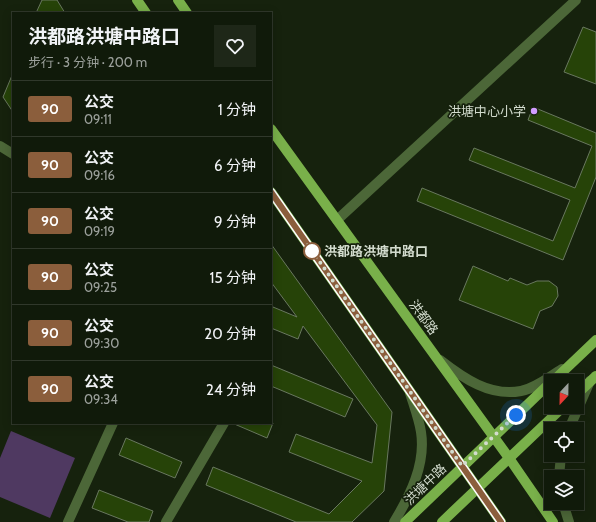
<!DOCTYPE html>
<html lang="zh">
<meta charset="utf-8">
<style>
body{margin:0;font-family:Cabin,"Noto Sans SC",sans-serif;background:#1e2718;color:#f1f3f6;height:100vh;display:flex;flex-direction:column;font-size:15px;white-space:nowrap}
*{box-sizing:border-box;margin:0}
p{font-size:13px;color:#9ca19c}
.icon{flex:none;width:22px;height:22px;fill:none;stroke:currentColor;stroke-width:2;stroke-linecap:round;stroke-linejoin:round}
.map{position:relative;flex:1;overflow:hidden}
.details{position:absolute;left:12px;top:12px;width:260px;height:412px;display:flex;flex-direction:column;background:#101a0a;border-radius:0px;box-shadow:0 2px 10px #0003,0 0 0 1px #30382b}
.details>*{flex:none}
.badge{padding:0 8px;border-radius:3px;font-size:14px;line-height:26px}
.needle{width:26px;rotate:202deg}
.fabs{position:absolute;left:544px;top:374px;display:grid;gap:8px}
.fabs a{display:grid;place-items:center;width:40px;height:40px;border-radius:0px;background:#101a0a;box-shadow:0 2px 10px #0003,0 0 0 1px #30382b;font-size:20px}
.you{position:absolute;width:20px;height:20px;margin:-10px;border:3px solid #fff;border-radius:50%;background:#1a73e8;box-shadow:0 0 0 6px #1a73e833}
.map>.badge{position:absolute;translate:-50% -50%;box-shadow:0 0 0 2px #fff}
.round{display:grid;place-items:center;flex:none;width:42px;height:42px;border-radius:0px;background:#1e2718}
.headline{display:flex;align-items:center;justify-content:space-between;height:68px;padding:0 16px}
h1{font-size:19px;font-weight:700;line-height:30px}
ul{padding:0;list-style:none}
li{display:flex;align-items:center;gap:12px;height:56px;padding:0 16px;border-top:1px solid #30382b}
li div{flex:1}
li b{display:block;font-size:15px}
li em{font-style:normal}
li .badge{min-width:44px;font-weight:700;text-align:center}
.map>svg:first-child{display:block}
</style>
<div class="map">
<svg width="596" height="522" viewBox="0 0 596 522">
<rect width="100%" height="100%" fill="#16220d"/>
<polygon fill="#4f3961" points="11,431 75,458 50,518 0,497 0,458"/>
<g fill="#264308" stroke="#69785f">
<polygon points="42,0 57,0 65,13 36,13"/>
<polygon points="583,27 596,32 596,84 564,72"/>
<polygon points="13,73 13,112 3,97"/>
<polygon points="533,107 596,133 596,177 563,260 417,201 422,188 553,241 570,200 469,160 474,148 575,188 592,146 528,120"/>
<polygon points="271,244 392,412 384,491 352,522 296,522 206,485 213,467 329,514 362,481 289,452 296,434 372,463 377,425 303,326 298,339 271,328 271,313 273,307 297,317 271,282"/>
<polygon points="473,266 508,281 510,278 527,285 537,281 549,281 557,287 558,296 552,306 540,311 533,329 459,300"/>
<polygon points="271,365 353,399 345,417 271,386"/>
<polygon points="232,423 273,423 267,438"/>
<polygon points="126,438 182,462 175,478 119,455"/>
<polygon points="99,490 153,511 149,522 128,522 92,508"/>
</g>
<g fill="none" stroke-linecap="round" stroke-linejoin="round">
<g stroke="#4c6738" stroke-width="10">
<polyline points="0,146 13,154"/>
<polyline points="337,220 576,0"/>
<path d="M440,360c23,18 50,37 81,31 15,-3 28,-14 41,-22"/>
<polyline points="569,429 590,381"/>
<polyline points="559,477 561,455"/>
<polyline points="563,503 569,522"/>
<polyline points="68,522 113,423"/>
<polyline points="166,522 224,423"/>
<path d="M394,522c16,-26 32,-58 27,-90 -2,-13 -7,-26 -11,-39"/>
</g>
<g stroke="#79b04a" stroke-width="10">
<polyline points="137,0 146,13"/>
<polyline points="178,0 187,13"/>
<polyline points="271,129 509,458 553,522"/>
<polyline points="271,192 501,522"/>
<polyline points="553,381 596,340"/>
<polyline points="577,394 596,376"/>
<polyline points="405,522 551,382"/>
<polyline points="442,522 563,407"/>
</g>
</g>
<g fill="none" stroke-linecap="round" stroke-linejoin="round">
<defs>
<polyline id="line" points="271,192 501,522"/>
</defs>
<use href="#line" stroke="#fff" stroke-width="9"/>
<use href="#line" stroke="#8b5e3c" stroke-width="6"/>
<polyline stroke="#d3dcce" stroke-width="4" stroke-dasharray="0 7.2" points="312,251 308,245 462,466 516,415"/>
</g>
<circle fill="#d19dfe" stroke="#16220d" stroke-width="1.5" cx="534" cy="111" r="4"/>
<circle fill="#fff" stroke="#8b5e3c" stroke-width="2" cx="312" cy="251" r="8"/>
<g text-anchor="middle" stroke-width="3.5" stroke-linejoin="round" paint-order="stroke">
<g font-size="13" fill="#d3dcce" stroke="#16220d" text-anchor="end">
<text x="526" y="116">洪塘中心小学</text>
</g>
<g font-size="13" font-weight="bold" fill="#d3dcce" stroke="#16220d" text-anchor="start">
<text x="324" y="256">洪都路洪塘中路口</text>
</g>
<g font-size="13" fill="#d3dcce" stroke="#16220d">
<text transform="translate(424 317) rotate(54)" y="5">洪都路</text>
<text transform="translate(425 484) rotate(-44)" y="5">洪塘中路</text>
</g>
</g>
</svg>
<div class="fabs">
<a><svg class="needle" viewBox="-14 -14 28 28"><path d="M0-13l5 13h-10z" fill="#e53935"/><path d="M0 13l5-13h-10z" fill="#9ca19c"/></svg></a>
<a><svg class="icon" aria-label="locate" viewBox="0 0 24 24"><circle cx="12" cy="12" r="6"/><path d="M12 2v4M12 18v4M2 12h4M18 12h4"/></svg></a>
<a><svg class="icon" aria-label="layers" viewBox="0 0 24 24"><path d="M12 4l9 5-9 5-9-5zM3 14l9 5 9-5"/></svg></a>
</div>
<div class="you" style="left:516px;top:415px"></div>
<section class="details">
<div class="headline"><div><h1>洪都路洪塘中路口</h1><p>步行 · 3 分钟 · 200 m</p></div><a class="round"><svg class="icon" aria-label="heart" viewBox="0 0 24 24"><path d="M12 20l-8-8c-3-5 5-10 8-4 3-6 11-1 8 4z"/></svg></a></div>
<ul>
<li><span class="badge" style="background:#8b5e3c;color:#fff">90</span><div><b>公交</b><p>09:11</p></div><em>1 分钟</em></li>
<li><span class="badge" style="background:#8b5e3c;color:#fff">90</span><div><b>公交</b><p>09:16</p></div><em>6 分钟</em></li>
<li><span class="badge" style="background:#8b5e3c;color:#fff">90</span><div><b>公交</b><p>09:19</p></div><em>9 分钟</em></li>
<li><span class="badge" style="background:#8b5e3c;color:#fff">90</span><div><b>公交</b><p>09:25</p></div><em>15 分钟</em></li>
<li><span class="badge" style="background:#8b5e3c;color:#fff">90</span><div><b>公交</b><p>09:30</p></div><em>20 分钟</em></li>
<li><span class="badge" style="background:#8b5e3c;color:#fff">90</span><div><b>公交</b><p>09:34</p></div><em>24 分钟</em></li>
</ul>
</section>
</div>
